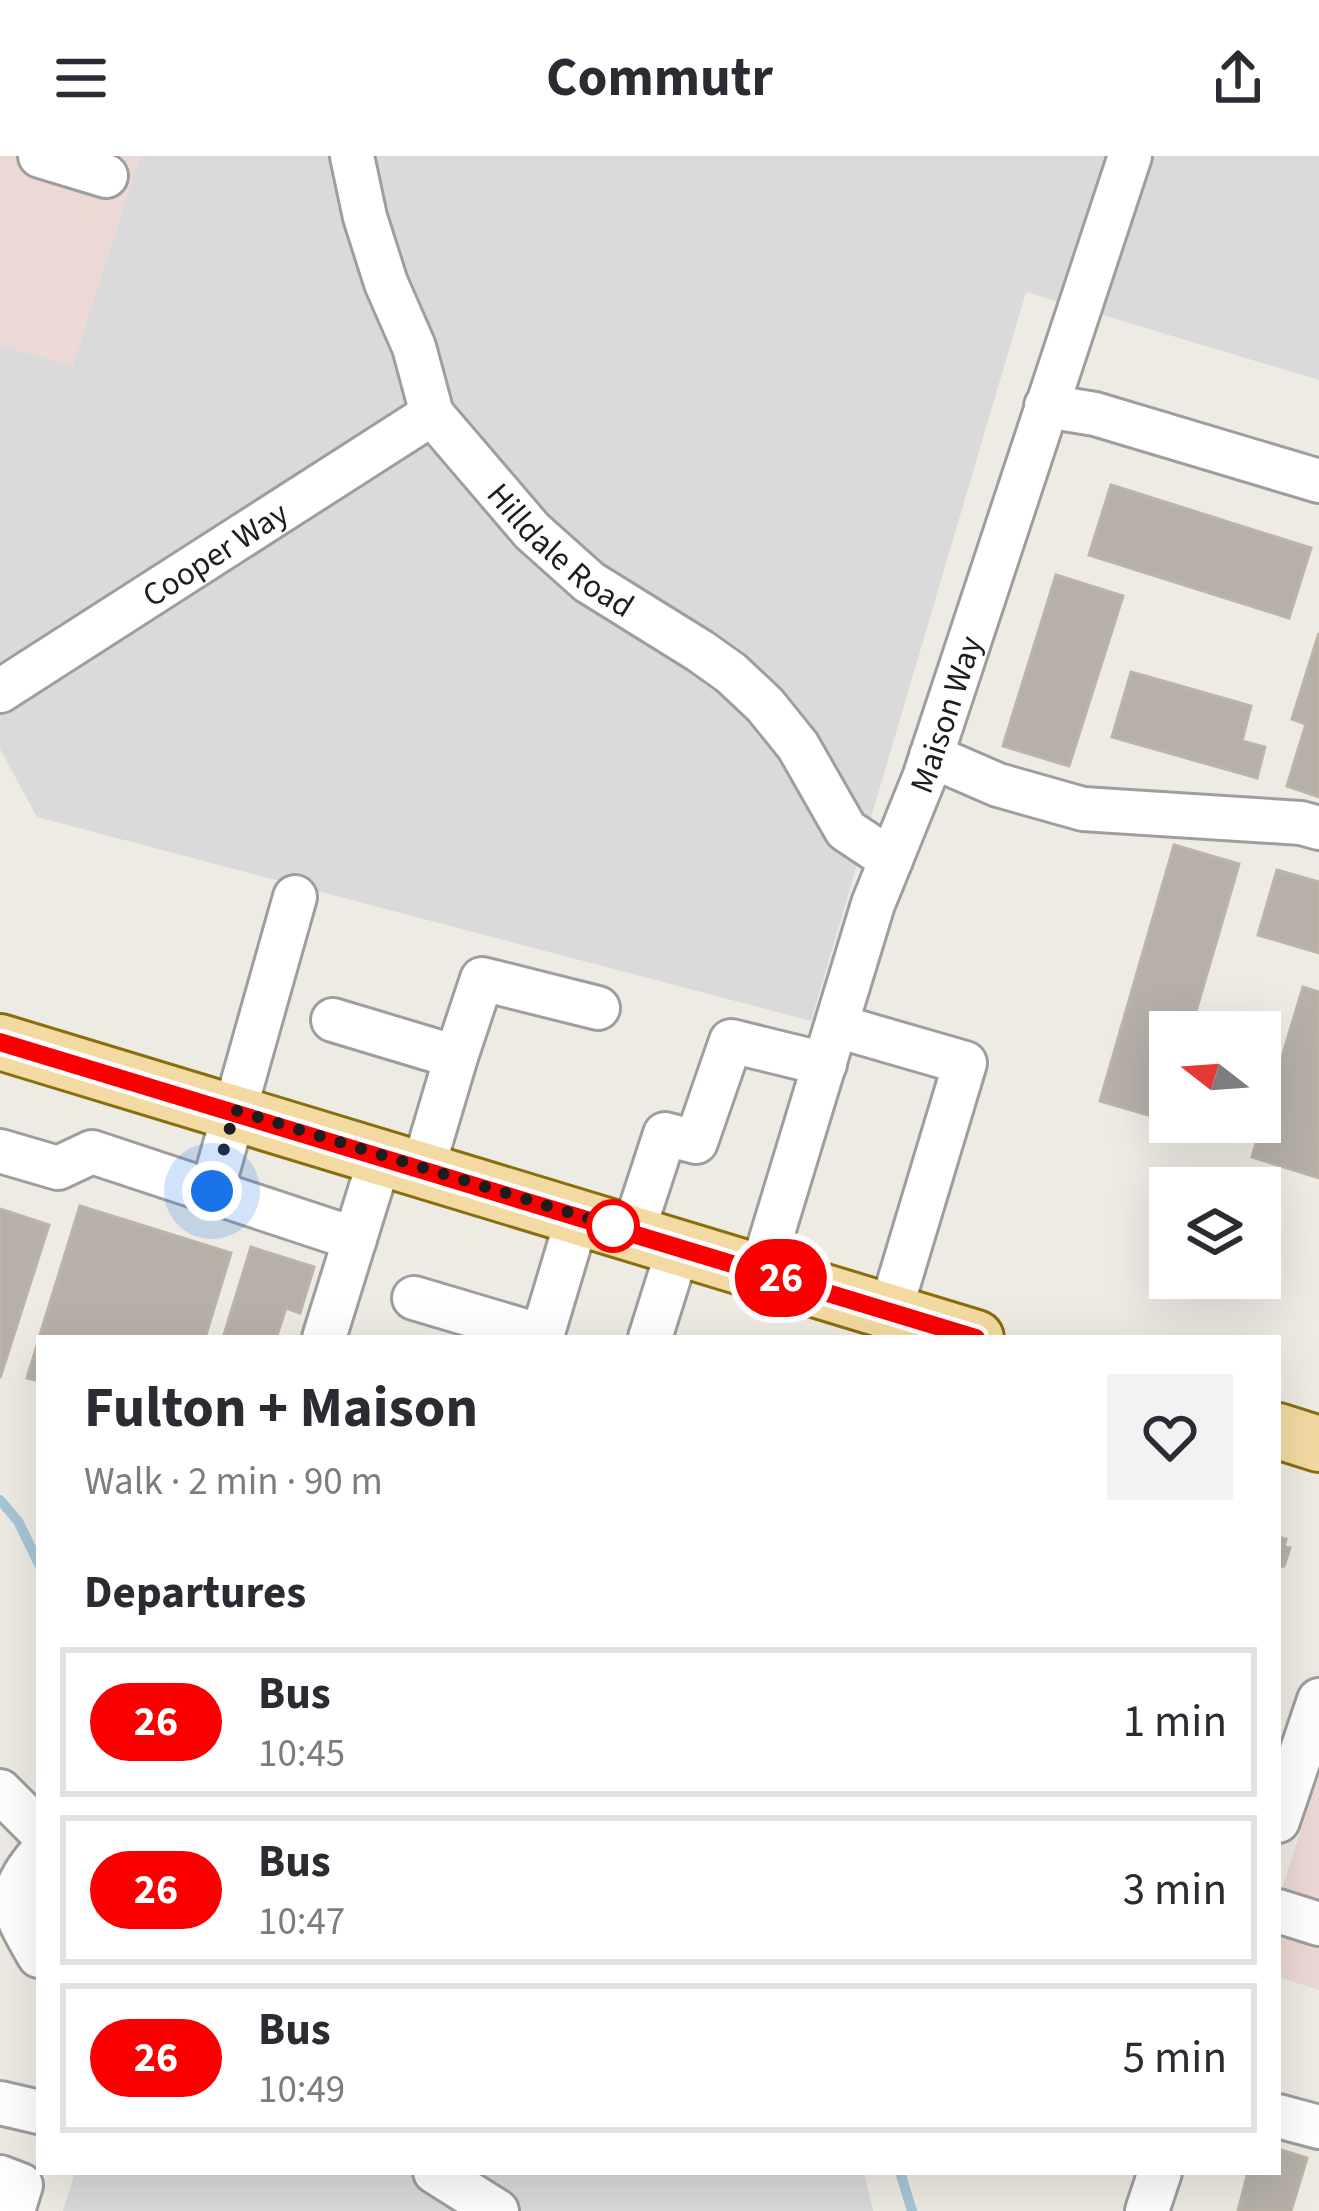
<!DOCTYPE html>
<meta charset="utf-8">
<style>
body{margin:0;font-family:"Source Sans 3",sans-serif;background:#f2f2f3;color:#2b2b33;height:100vh;display:flex;flex-direction:column;font-size:45px;white-space:nowrap}
*{box-sizing:border-box;margin:0}
p{font-size:39px;color:#7c7c81}
.icon{flex:none;width:66px;height:66px;fill:none;stroke:currentColor;stroke-width:2;stroke-linecap:round;stroke-linejoin:round}
.map{position:relative;flex:1;overflow:hidden}
.sheet{position:absolute;left:36px;top:1179px;width:1245px;height:840px;display:flex;flex-direction:column;background:#fff;border-radius:0px;box-shadow:0 12px 48px #0002}
.sheet>*{flex:none}
.badge{padding:0 24px;border-radius:39px;font-size:42px;line-height:78px}
.needle{width:78px;rotate:287deg}
.tools{position:absolute;left:1149px;top:855px;display:grid;gap:24px}
.tools a{display:grid;place-items:center;width:132px;height:132px;border-radius:0px;background:#fff;box-shadow:0 12px 48px #0002;font-size:60px}
.you{position:absolute;width:60px;height:60px;margin:-30px;border:9px solid #fff;border-radius:50%;background:#1a73e8;box-shadow:0 0 0 18px #1a73e833}
.map>.badge{position:absolute;translate:-50% -50%;box-shadow:0 0 0 6px #fff}
h2{padding:0 48px;font-size:45px;line-height:108px}
.round{display:grid;place-items:center;flex:none;width:126px;height:126px;border-radius:0px;background:#f2f2f3}
.head{display:flex;align-items:center;justify-content:space-between;height:204px;padding:0 48px}
h1{font-size:57px;font-weight:700;line-height:90px}
ul{padding:0;list-style:none}
li{display:flex;align-items:center;gap:36px;height:150px;margin:0 24px 18px;padding:0 24px;border:6px solid #e1e1e2;border-radius:0px}
li div{flex:1}
li b{display:block;font-size:45px}
li em{font-style:normal}
li .badge{min-width:132px;font-weight:700;text-align:center}
header{display:flex;justify-content:space-between;align-items:center;height:156px;padding:0 48px;background:#fff;font-size:54px;font-weight:700}
.map>svg:first-child{display:block}
</style>
<header><svg class="icon" aria-label="menu" viewBox="0 0 24 24"><path d="M4 6h16M4 12h16M4 18h16"/></svg>Commutr<svg class="icon" aria-label="share" viewBox="0 0 24 24"><path d="M12 15V3M7 8l5-5 5 5M5 13v7h14v-7"/></svg></header>
<div class="map">
<svg width="1319" height="2055" viewBox="0 0 1319 2055">
<rect width="100%" height="100%" fill="#edebe3"/>
<g fill="#dbdada">
<polygon points="140,0 1319,0 1319,224 1026,136 811,865 37,661 0,593 0,188 72,211"/>
<polygon points="75,2016 864,2016 873,2055 63,2055"/>
</g>
<g fill="#ecd8d4">
<polygon points="0,0 140,0 72,211 0,188"/>
<polygon points="1319,1620 1319,1834 1278,1821 1278,1744"/>
</g>
<g fill="none" stroke-linecap="round" stroke-linejoin="round">
<g stroke="#a7c6d7" stroke-width="10">
<polyline points="0,1344 18,1365 39,1408"/>
<polyline points="900,2016 912,2055"/>
</g>
</g>
<g fill="#b6b0a9" stroke="#bdb3a7" stroke-width="3">
<polygon points="1111,329 1311,392 1289,462 1089,399"/>
<polygon points="1056,419 1123,440 1069,610 1003,590"/>
<polygon points="1319,477 1319,641 1287,630 1306,568 1292,563"/>
<polygon points="1131,516 1251,550 1242,585 1265,591 1257,622 1112,581"/>
<polygon points="1174,689 1239,708 1190,876 1170,876 1170,947 1165,964 1100,945"/>
<polygon points="1277,714 1319,726 1319,797 1258,779"/>
<polygon points="1303,831 1319,836 1319,1022 1252,1001"/>
<polygon points="80,1050 231,1097 205,1182 39,1182"/>
<polygon points="0,1053 49,1069 0,1222"/>
<polygon points="251,1091 314,1111 300,1157 286,1152 276,1182 223,1182"/>
<polygon points="39,1183 39,1225 27,1222"/>
<polygon points="1278,1381 1286,1383 1284,1391 1290,1392 1284,1410 1278,1411"/>
<polygon points="1278,1993 1307,2002 1291,2055 1238,2055 1248,2016 1278,2016"/>
</g>
<g fill="none" stroke-linecap="round" stroke-linejoin="round">
<defs>
<g id="minor">
<polyline points="40,0 106,20"/>
<path id="s1" d="M352,0l13,61 21,66 28,64 18,67 100,117 57,51 111,69 31,22 34,32 33,41 48,84 45,30"/>
<polyline points="1046,250 1095,258 1319,325"/>
<path id="s2" d="M0,535l432,-277"/>
<polyline points="931,600 998,629 1083,653 1301,667 1319,672"/>
<polyline points="333,864 456,901 423,1012"/>
<polyline points="837,870 965,907 890,1156"/>
<polyline points="456,901 482,823 598,852"/>
<polyline points="0,995 58,1012 92,996 355,1083"/>
<polyline points="212,1035 295,741"/>
<polyline points="633,1076 665,978 696,986 731,885 825,908"/>
<path id="s3" d="M761,1116l112,-368 51,-126 206,-622"/>
<polyline points="414,1142 542,1180 578,1060"/>
<polyline points="324,1182 381,999"/>
<polyline points="650,1182 679,1090"/>
<polyline points="0,1635 39,1674"/>
<polyline points="1278,1665 1319,1544"/>
<path d="M39,1699c-36,43 -26,56 0,101"/>
<polyline points="1278,1755 1319,1768"/>
<polyline points="0,1947 39,1956"/>
<polyline points="1278,1960 1319,1971"/>
<polyline points="435,2016 497,2055"/>
<polyline points="0,2021 21,2029 13,2055"/>
<polyline points="1147,2055 1160,2016"/>
</g>
<g id="major">
<polyline points="0,886 976,1182"/>
<polyline points="1278,1275 1319,1288"/>
</g>
</defs>
<use href="#minor" stroke="#9e9e9e" stroke-width="48"/>
<use href="#major" stroke="#886f0d" stroke-width="60"/>
<use href="#minor" stroke="#fff" stroke-width="42"/>
<use href="#major" stroke="#f3daa2" stroke-width="54"/>
</g>
<g fill="none" stroke-linecap="round" stroke-linejoin="round">
<defs>
<polyline id="line" points="0,886 976,1182"/>
</defs>
<use href="#line" stroke="#fff" stroke-width="27"/>
<use href="#line" stroke="#fa0000" stroke-width="18"/>
<polyline stroke="#1d1d1d" stroke-width="12" stroke-dasharray="0 21.6" points="212,1035 235,954 613,1070"/>
</g>
<circle fill="#fff" stroke="#fa0000" stroke-width="6" cx="613" cy="1070" r="24"/>
<g text-anchor="middle" stroke-width="10" stroke-linejoin="round" paint-order="stroke">
<g font-size="33" fill="#1d1d1d" stroke="#fff">
<text dy="12" stroke="none"><textPath href="#s1" startOffset="459">Hilldale Road</textPath></text>
<text dy="12" stroke="none"><textPath href="#s2" startOffset="255">Cooper Way</textPath></text>
<text dy="12" stroke="none"><textPath href="#s3" startOffset="588">Maison Way</textPath></text>
</g>
</g>
</svg>
<div class="tools">
<a><svg class="needle" viewBox="-14 -14 28 28"><path d="M0-13l5 13h-10z" fill="#e53935"/><path d="M0 13l5-13h-10z" fill="#7c7c81"/></svg></a>
<a><svg class="icon" aria-label="layers" viewBox="0 0 24 24"><path d="M12 4l9 5-9 5-9-5zM3 14l9 5 9-5"/></svg></a>
</div>
<div class="you" style="left:212px;top:1035px"></div>
<b class="badge" style="left:781px;top:1122px;background:#fa0000;color:#fff">26</b>
<section class="sheet">
<div class="head"><div><h1>Fulton + Maison</h1><p>Walk · 2 min · 90 m</p></div><a class="round"><svg class="icon" aria-label="heart" viewBox="0 0 24 24"><path d="M12 20l-8-8c-3-5 5-10 8-4 3-6 11-1 8 4z"/></svg></a></div>
<h2>Departures</h2>
<ul>
<li><span class="badge" style="background:#fa0000;color:#fff">26</span><div><b>Bus</b><p>10:45</p></div><em>1 min</em></li>
<li><span class="badge" style="background:#fa0000;color:#fff">26</span><div><b>Bus</b><p>10:47</p></div><em>3 min</em></li>
<li><span class="badge" style="background:#fa0000;color:#fff">26</span><div><b>Bus</b><p>10:49</p></div><em>5 min</em></li>
</ul>
</section>
</div>
